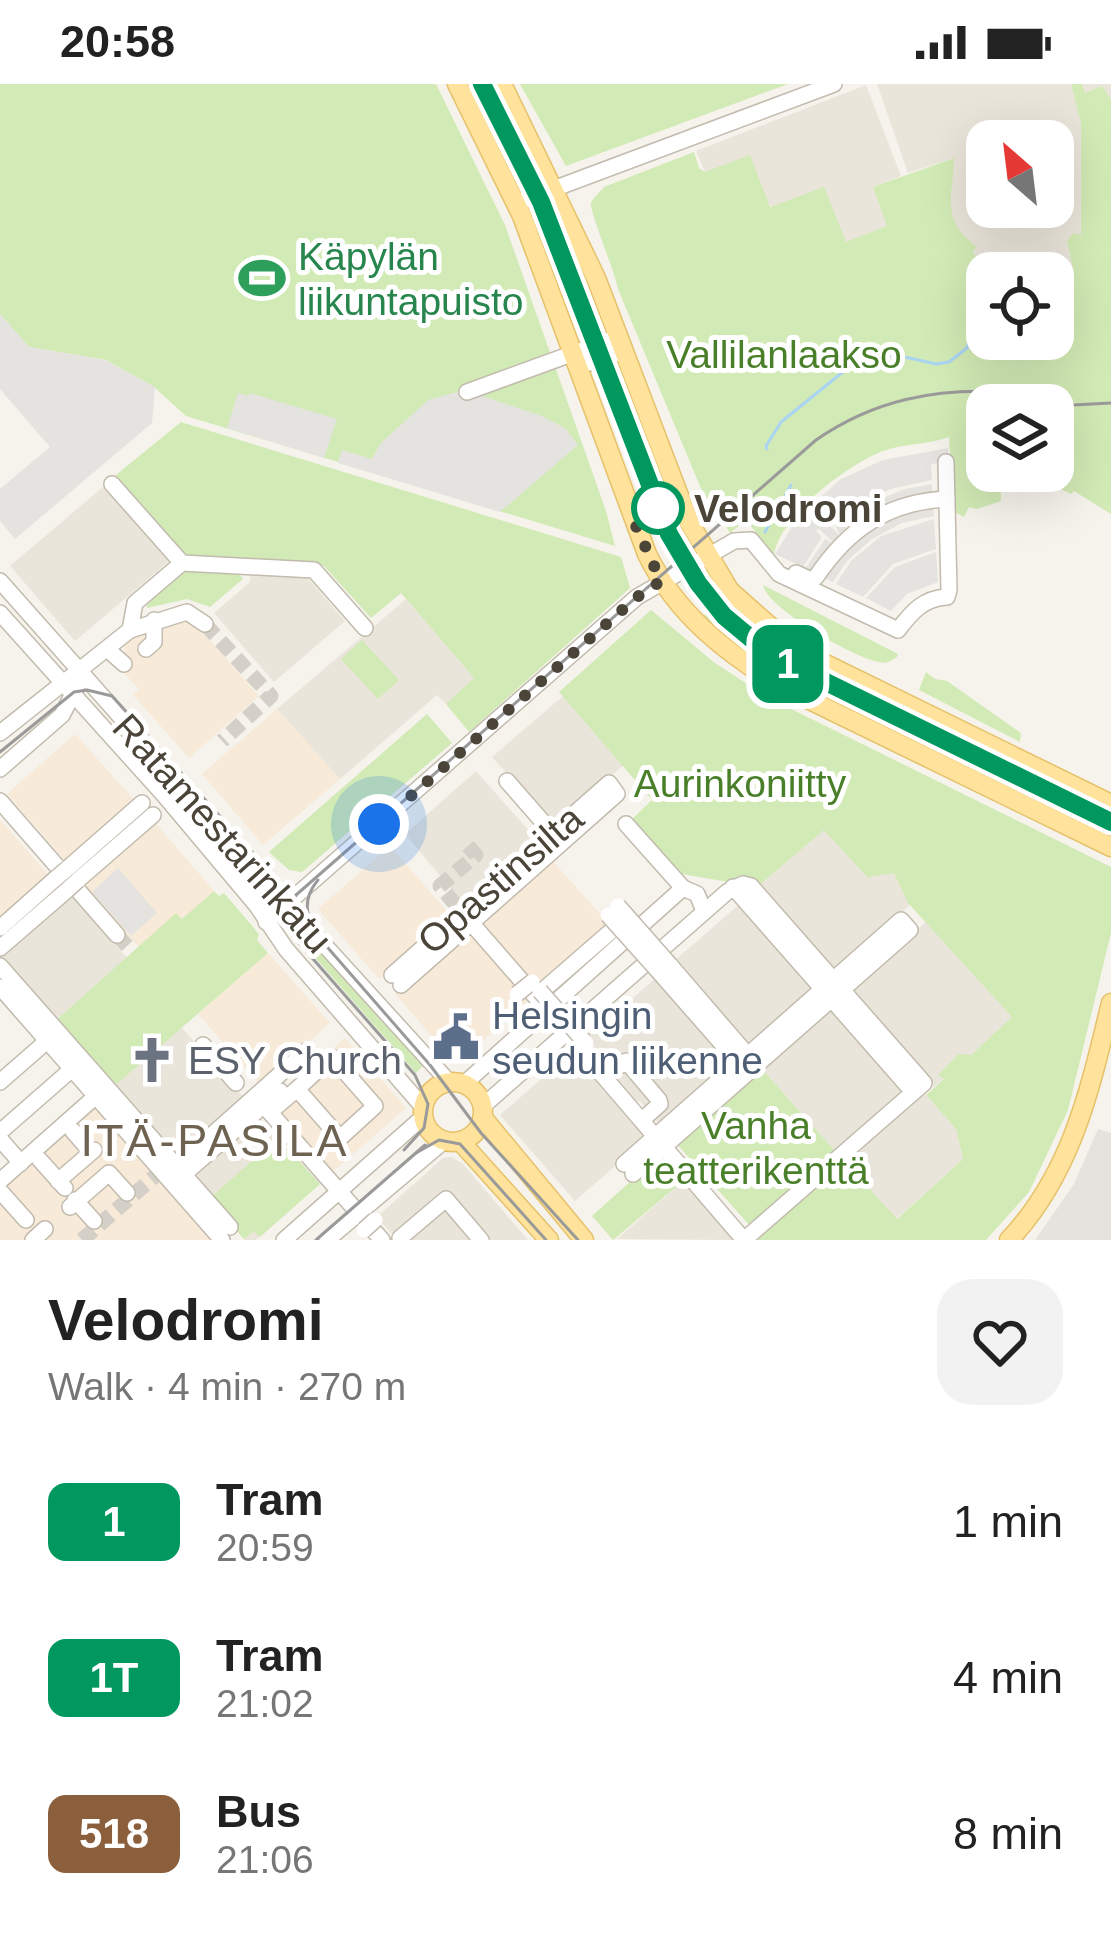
<!DOCTYPE html>
<meta charset="utf-8">
<style>
body{margin:0;font-family:Helvetica,sans-serif;background:#f2f2f2;color:#222;height:100vh;display:flex;flex-direction:column;font-size:45px;white-space:nowrap}
*{box-sizing:border-box;margin:0}
p{font-size:39px;color:#767676}
.icon{flex:none;width:66px;height:66px;fill:none;stroke:currentColor;stroke-width:2;stroke-linecap:round;stroke-linejoin:round}
.map{position:relative;height:1156px;overflow:hidden}
.drawer{display:flex;flex-direction:column;background:#fff;flex:1}
.drawer>*{flex:none}
.badge{padding:0 24px;border-radius:18px;font-size:42px;line-height:78px}
.needle{width:78px;rotate:332deg}
.buttons{position:absolute;left:966px;top:36px;display:grid;gap:24px}
.buttons a{display:grid;place-items:center;width:108px;height:108px;border-radius:24px;background:#fff;box-shadow:0 12px 48px #0002;font-size:60px}
.you{position:absolute;width:60px;height:60px;margin:-30px;border:9px solid #fff;border-radius:50%;background:#1a73e8;box-shadow:0 0 0 18px #1a73e833}
.map>.badge{position:absolute;translate:-50% -50%;box-shadow:0 0 0 6px #fff}
.round{display:grid;place-items:center;flex:none;width:126px;height:126px;border-radius:36px;background:#f2f2f2}
.head{display:flex;align-items:center;justify-content:space-between;height:204px;padding:0 48px}
h1{font-size:57px;font-weight:800;line-height:90px}
ul{padding:0;list-style:none}
li{display:flex;align-items:center;gap:36px;height:156px;padding:0 48px}
li div{flex:1}
li b{display:block;font-size:45px}
li em{font-style:normal}
li .badge{min-width:132px;font-weight:700;text-align:center}
.status{display:flex;justify-content:space-between;align-items:center;height:84px;padding:0 60px;background:#fff;direction:ltr}
.status svg{height:33px;fill:currentColor}
.map>svg:first-child{display:block}
</style>
<div class="status"><b>20:58</b><svg viewBox="0 0 49 12"><path d="M0 12V9h3v3zM5 12V6h3v6zM10 12V3h3v9zM15 12V0h3v12zM26 1h20v11H26zM47 4h2v5h-2z"/></svg></div>
<div class="map">
<svg width="1111" height="1156" viewBox="0 0 1111 1156">
<rect width="100%" height="100%" fill="#f6f3ec"/>
<g fill="#eae5da" fill-rule="evenodd">
<path d="M877,0h234v15l-9,-13 -26,11 5,26 2,84 -2,30 -12,17 6,15 -22,11v-7h-45l-31,-14 -4,-8 3,-4 -20,-16 -6,-15 3,-58 -45,15zM987,57h66v66h-66z"/>
<polygon points="866,1 901,92 873,103 888,142 845,159 705,88 696,67"/>
<polygon points="109,398 174,473 75,557 10,482"/>
<polygon points="250,485 305,491 345,537 274,598 214,529 250,498"/>
<polygon points="406,515 475,595 446,620 437,611 340,695 277,625"/>
<polygon points="563,612 624,681 552,740 492,673"/>
<polygon points="476,687 537,756 464,820 405,750"/>
<polygon points="824,745 894,789 910,821 834,890 757,803"/>
<polygon points="68,807 127,874 53,939 0,879 0,867"/>
<polygon points="742,818 819,905 750,965 673,878"/>
<polygon points="926,838 1013,934 934,1003 847,907"/>
<polygon points="657,893 733,980 661,1042 641,1018 628,1013 600,980 605,975 587,954"/>
<polygon points="831,921 908,1005 837,1069 761,984"/>
<polygon points="181,943 245,1015 175,1076 111,1005"/>
<polygon points="571,969 646,1055 575,1117 500,1031"/>
<polygon points="922,1007 956,1045 963,1075 896,1135 844,1077"/>
<polygon points="258,1031 320,1100 256,1156 245,1156 189,1092"/>
<polygon points="452,1073 463,1080 528,1156 397,1156 377,1133 443,1074"/>
<polygon points="683,1097 734,1156 617,1155"/>
</g>
<g fill="#f7ead8">
<polygon points="192,536 259,612 189,674 133,611 139,605 124,589 125,559 134,552"/>
<polygon points="277,625 340,695 263,761 202,690"/>
<polygon points="75,650 137,719 68,780 7,710"/>
<polygon points="151,734 214,807 144,869 80,796"/>
<polygon points="0,736 52,795 0,840"/>
<polygon points="390,762 451,832 379,895 318,825"/>
<polygon points="549,773 612,843 456,980 395,910"/>
<polygon points="268,869 330,939 260,1001 198,930"/>
<polygon points="345,954 406,1024 331,1089 270,1021"/>
<polygon points="97,1020 216,1156 0,1156 0,1105"/>
</g>
<polygon fill="#e6e2dd" points="1098,1045 1111,1049 1111,1156 1035,1156 1074,1100"/>
<g fill="#d2eab5">
<polygon points="0,0 436,0 505,141 606,427 615,462 186,332 154,303 106,276 29,263 0,230"/>
<polygon points="520,0 788,0 566,82"/>
<path d="M1071,0h11l3,9 17,-7 9,13v415l-37,-23 -3,3 -15,-7 -3,-82h-66v66h13l1,30 -24,8 -8,-2 -5,10 -11,-6 -4,-74c-21,8 -44,6 -66,14 -36,14 -103,64 -109,104l-23,-29 -11,-1 -10,8 -28,-42 -84,-202c-3,-17 -29,-79 -27,-86 2,-5 10,-12 13,-16l90,-35 5,16 6,4 45,-17 20,52 54,-20 22,55 41,-16 -14,-39 81,-29c-1,42 -14,61 23,89l-4,4 4,8 31,14h-21v66h66v-59l21,-7 -7,-32 6,-8 8,2v-112z"/>
<polygon points="181,338 621,473 630,504 469,648 446,620 474,594 401,509 371,534 324,482 184,475 116,391"/>
<polygon points="181,487 239,490 243,495 210,523 187,515 147,524 146,518"/>
<path d="M763,501l135,69 -1,3c-7,4 -9,7 -18,5 -27,-5 -112,-54 -116,-77z"/>
<polygon points="724,516 779,564 895,627 885,645 767,583 701,534 707,529 769,579 775,570 718,521"/>
<polygon points="651,526 715,579 767,613 1111,783 1111,849 1068,1026 1029,1108 986,1156 754,1156 844,1077 897,1135 963,1075 956,1045 926,1011 944,995 938,991 959,970 971,971 1012,933 908,819 894,789 867,793 824,746 757,803 676,789 630,737 652,716 559,608"/>
<polygon points="362,556 399,596 378,615 341,575"/>
<polygon points="926,588 935,595 947,597 1021,649 1020,658 919,606"/>
<polygon points="427,630 452,659 302,788 289,786 269,768"/>
<polygon points="214,807 219,812 224,809 259,850 257,856 268,869 111,1005 53,939 176,829 182,835"/>
<polygon points="300,840 424,981 416,989 292,847"/>
<polygon points="761,984 837,1069 752,1144 675,1058"/>
<polygon points="278,1054 320,1100 260,1153 254,1147 244,1155 209,1115"/>
<polygon points="660,1071 683,1097 613,1156 592,1132"/>
</g>
<g fill="#e5e3e0">
<polygon points="0,230 29,263 105,276 155,303 152,339 15,455 0,437 0,405 50,363 0,305"/>
<polygon points="464,306 542,332 565,344 578,361 500,428 338,379 342,366 372,375 380,360 428,316"/>
<polygon points="238,309 248,312 250,309 337,335 324,374 227,344"/>
<polygon points="948,364 949,378 931,380 932,396 891,405 853,424 833,441 825,437 841,453 836,443 866,421 905,405 932,400 934,432 902,439 872,455 847,477 833,498 805,485 825,455 834,459 819,445 816,447 822,453 803,483 775,470 799,432 841,395 883,376"/>
<polygon points="934,435 936,465 893,480 863,513 836,500 851,477 881,452"/>
<polygon points="936,468 938,498 907,510 891,527 866,514 895,483"/>
<polygon points="118,784 157,829 131,852 92,808"/>
</g>
<g fill="none" stroke-linecap="round" stroke-linejoin="round">
<g stroke="#a9d4f2" stroke-width="3">
<polyline points="1053,221 1061,218"/>
<polyline points="767,365 766,362 781,338 849,283 896,271 936,280 949,278 967,264 972,249"/>
<polyline points="765,448 791,401"/>
</g>
<g stroke="#d4d0c8" stroke-width="15" stroke-dasharray="15 8" stroke-linecap="butt">
<polyline points="205,540 271,612 222,657"/>
<polyline points="468,762 476,771 440,802 471,839"/>
<polyline points="117,851 131,866"/>
<polyline points="82,1156 155,1092"/>
</g>
<defs>
<g id="minor">
<polyline points="516,119 834,0"/>
<polyline points="573,271 591,279 623,267"/>
<polyline points="467,308 618,253"/>
<polyline points="112,400 182,479 314,486 365,544"/>
<path d="M796,489l15,7 5,-3c33,-49 72,-75 131,-78"/>
<polyline points="0,497 235,762 264,801 300,834 449,998"/>
<polyline points="0,529 163,710 257,822 286,865 423,1023"/>
<polyline points="130,546 135,519 182,479"/>
<polyline points="107,565 124,580"/>
<polyline points="146,565 154,558 154,536"/>
<polyline points="0,649 130,546 187,528 205,540"/>
<polyline points="0,685 62,631 77,602"/>
<polyline points="507,697 556,753"/>
<polyline points="0,717 117,851"/>
<polyline points="626,740 683,804"/>
<polyline points="68,784 142,719"/>
<polyline points="78,796 153,731"/>
<polyline points="733,803 913,1008"/>
<path d="M266,838l371,-325 97,-56 17,-1 28,34 119,56c13,-17 25,-32 49,-33l2,-7 -3,-128"/>
<polyline points="473,841 547,926"/>
<polyline points="0,844 55,795"/>
<polyline points="0,864 66,807"/>
<polyline points="670,881 751,975"/>
<polyline points="0,882 230,1143"/>
<polyline points="660,889 745,986"/>
<polyline points="392,891 609,699 617,710 401,901"/>
<polyline points="0,903 222,1156"/>
<polyline points="541,908 625,835"/>
<polyline points="574,958 744,1156"/>
<polyline points="203,961 236,999"/>
<polyline points="622,981 626,977 659,1016 660,1020 642,1036"/>
<polyline points="0,998 47,957"/>
<polyline points="464,1000 683,804 697,810 704,827"/>
<polyline points="483,1022 727,808 743,800 751,802 924,999 744,1156"/>
<polyline points="276,1023 297,1005 340,1054 375,1022 332,973 297,1005"/>
<polyline points="266,1024 382,1156"/>
<polyline points="72,1046 91,1068"/>
<polyline points="0,1048 72,985"/>
<polyline points="0,1055 21,1079"/>
<polyline points="39,1075 65,1104"/>
<polyline points="624,1080 901,836 910,846 633,1090"/>
<polyline points="169,1089 306,967"/>
<polyline points="0,1097 96,1012"/>
<polyline points="58,1097 94,1066"/>
<polyline points="176,1097 280,1007"/>
<polyline points="1,1108 26,1136"/>
<polyline points="75,1116 94,1137"/>
<polyline points="70,1123 109,1089 127,1109"/>
<polyline points="400,1154 446,1115 481,1156"/>
<polyline points="33,1156 45,1145"/>
<polyline points="284,1156 423,1033"/>
<polyline points="327,1156 444,1057"/>
</g>
<g id="major">
<path d="M457,0l65,132 125,338c29,60 80,100 136,133l328,160"/>
<polyline points="502,0 596,194 689,438 730,507 797,566 1111,720"/>
<circle cx="453" cy="1028" r="30"/>
<polyline points="483,1034 584,1156"/>
<polyline points="460,1057 549,1156"/>
<path d="M1009,1156c63,-67 81,-151 102,-237"/>
</g>
</defs>
<use href="#minor" stroke="#c2bbae" stroke-width="18"/>
<use href="#major" stroke="#e6c16a" stroke-width="21"/>
<use href="#minor" stroke="#fff" stroke-width="15"/>
<use href="#major" stroke="#ffe39c" stroke-width="18"/>
<g stroke="#9a9a9a" stroke-width="3">
<polyline points="477,0 543,137 664,452 692,500 720,538"/>
<polyline points="1073,321 1111,319"/>
<polyline points="715,524 748,554 787,580 1111,738"/>
<polyline points="0,668 74,608 87,606 112,612 269,787"/>
<polyline points="260,777 301,833 430,981 481,1049 578,1156"/>
<path d="M316,851c-10,-20 -14,-36 2,-55"/>
<path d="M404,1066l20,-22 4,-24 -13,-29 -123,-140 -4,-23 8,-17 520,-455c58,-40 119,-52 188,-48"/>
<polyline points="416,1069 439,1056 460,1060 546,1156"/>
<polyline points="316,1156 425,1061"/>
</g>
<defs>
<g id="minor-bridge">
<polyline points="55,795 68,784"/>
<polyline points="66,807 78,796"/>
<polyline points="618,822 670,881"/>
<polyline points="608,831 660,889"/>
<polyline points="540,907 584,957"/>
<polyline points="517,910 532,898"/>
<polyline points="586,959 574,970 591,988"/>
<polyline points="364,1146 375,1136"/>
</g>
</defs>
<use href="#minor-bridge" stroke="#c2bbae" stroke-width="18" stroke-linecap="butt"/>
<use href="#minor-bridge" stroke="#fff" stroke-width="15"/>
</g>
<g fill="none" stroke-linecap="round" stroke-linejoin="round">
<defs>
<polyline id="line" points="482,0 541,118 669,450 698,499 724,532 771,571 1111,738"/>
</defs>
<use href="#line" stroke="#fff" stroke-width="27"/>
<use href="#line" stroke="#00985f" stroke-width="18"/>
<polyline stroke="#4b4439" stroke-width="12" stroke-dasharray="0 21.6" points="379,740 637,513 661,497 635,440 658,424"/>
</g>
<defs>
<symbol id="stadium-bare" viewBox="-9 -9 18 18"><path d="M0-5a6.5 5 0 1 0 0 10a6.5 5 0 1 0 0-10ZM-3.5-1.8h7v3.6h-7Z" fill="#2e9e5b" stroke="#fff" stroke-width="2.5" paint-order="stroke"/></symbol>
<symbol id="civic-bare" viewBox="-9 -9 18 18"><path d="M-.6-6.5H3V-4.5H.6V-3L4-1V1h2V6H-6V1h2V-1L-.6-3ZM-1.2 2.5V6h2.4V2.5Z" fill="#5c6f8a" stroke="#fff" stroke-width="2.5" paint-order="stroke"/></symbol>
<symbol id="church-bare" viewBox="-9 -9 18 18"><path d="M-1.2-6h2.4v3.5h3.3v2.4h-3.3V6h-2.4V-.1h-3.3v-2.4h3.3Z" fill="#6b7280" stroke="#fff" stroke-width="2.5" paint-order="stroke"/></symbol>
</defs>
<g fill-rule="evenodd">
<use href="#stadium-bare" x="229" y="161" width="66" height="66"/>
<use href="#civic-bare" x="423" y="920" width="66" height="66"/>
<use href="#church-bare" x="119" y="943" width="66" height="66"/>
</g>
<circle fill="#fff" stroke="#00985f" stroke-width="6" cx="658" cy="424" r="24"/>
<g text-anchor="middle" stroke-width="10" stroke-linejoin="round" paint-order="stroke">
<g font-size="39" fill="#27864d" stroke="#fff" text-anchor="start">
<text x="298" y="186">Käpylän<tspan x="298" dy="45">liikuntapuisto</tspan></text>
</g>
<g font-size="39" fill="#4a7f2a" stroke="#fff">
<text x="784" y="284">Vallilanlaakso</text>
<text x="740" y="713">Aurinkoniitty</text>
<text x="756" y="1055">Vanha<tspan x="756" dy="45">teatterikenttä</tspan></text>
</g>
<g font-size="39" font-weight="bold" fill="#4b4439" stroke="#fff" text-anchor="start">
<text x="694" y="438">Velodromi</text>
</g>
<g font-size="39" fill="#4b4439" stroke="#fff">
<text transform="translate(223 749) rotate(48)" y="14">Ratamestarinkatu</text>
<text transform="translate(500 795) rotate(-41)" y="14">Opastinsilta</text>
</g>
<g font-size="39" fill="#4e5e75" stroke="#fff" text-anchor="start">
<text x="492" y="945">Helsingin<tspan x="492" dy="45">seudun liikenne</tspan></text>
</g>
<g font-size="39" fill="#5b616d" stroke="#fff" text-anchor="start">
<text x="188" y="990">ESY Church</text>
</g>
<g font-size="45" letter-spacing="3" fill="#6e6250" stroke="#fff">
<text x="215" y="1072">ITÄ-PASILA</text>
</g>
</g>
</svg>
<div class="buttons">
<a><svg class="needle" viewBox="-14 -14 28 28"><path d="M0-13l5 13h-10z" fill="#e53935"/><path d="M0 13l5-13h-10z" fill="#767676"/></svg></a>
<a><svg class="icon" aria-label="locate" viewBox="0 0 24 24"><circle cx="12" cy="12" r="6"/><path d="M12 2v4M12 18v4M2 12h4M18 12h4"/></svg></a>
<a><svg class="icon" aria-label="layers" viewBox="0 0 24 24"><path d="M12 4l9 5-9 5-9-5zM3 14l9 5 9-5"/></svg></a>
</div>
<div class="you" style="left:379px;top:740px"></div>
<b class="badge" style="left:788px;top:580px;background:#00985f;color:#fff">1</b>
</div>
<section class="drawer">
<div class="head"><div><h1>Velodromi</h1><p>Walk · 4 min · 270 m</p></div><a class="round"><svg class="icon" aria-label="heart" viewBox="0 0 24 24"><path d="M12 20l-8-8c-3-5 5-10 8-4 3-6 11-1 8 4z"/></svg></a></div>
<ul>
<li><span class="badge" style="background:#00985f;color:#fff">1</span><div><b>Tram</b><p>20:59</p></div><em>1 min</em></li>
<li><span class="badge" style="background:#00985f;color:#fff">1T</span><div><b>Tram</b><p>21:02</p></div><em>4 min</em></li>
<li><span class="badge" style="background:#8b5e3c;color:#fff">518</span><div><b>Bus</b><p>21:06</p></div><em>8 min</em></li>
</ul>
</section>
